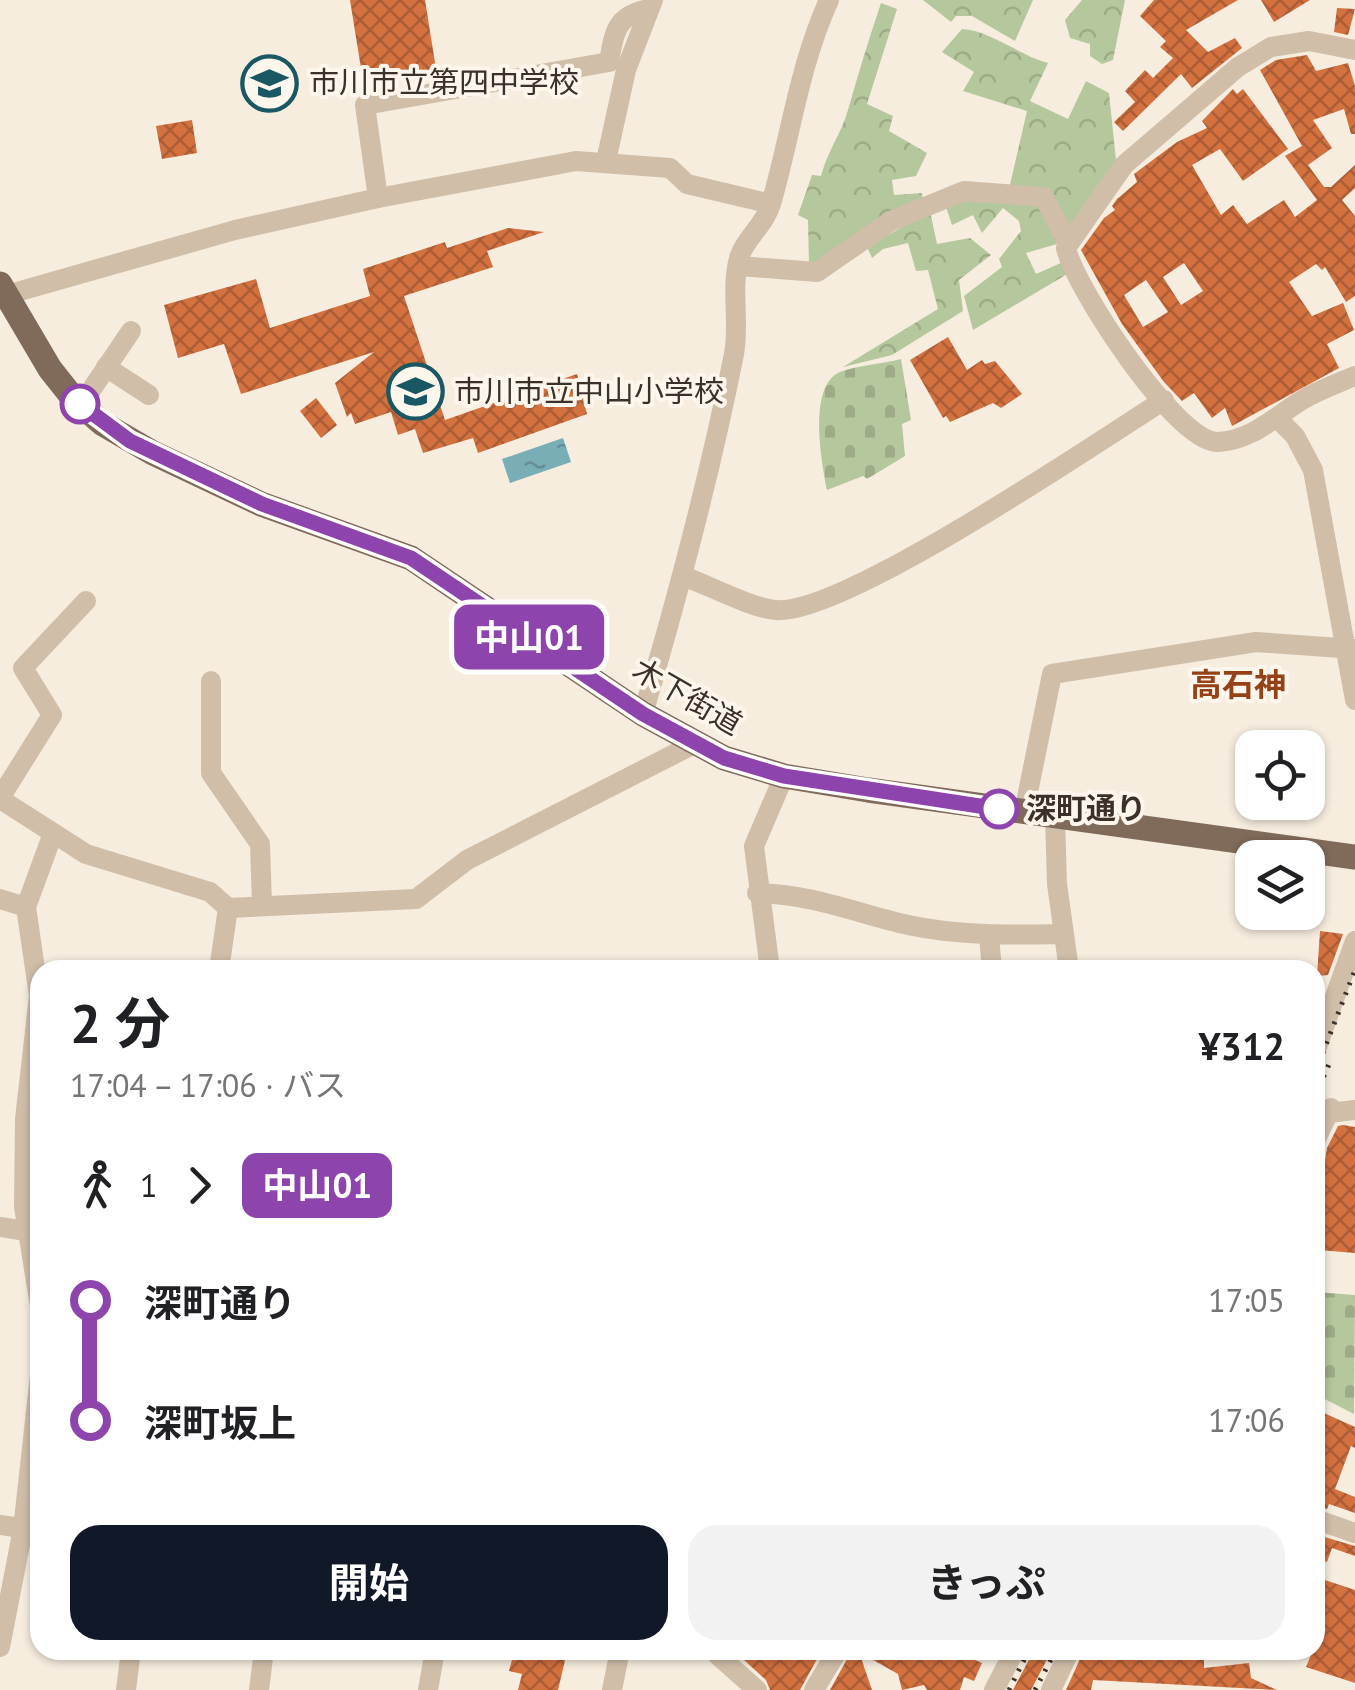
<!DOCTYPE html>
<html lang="ja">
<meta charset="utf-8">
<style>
body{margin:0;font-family:"PT Sans","Noto Sans JP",sans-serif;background:#f2f2f2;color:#202124;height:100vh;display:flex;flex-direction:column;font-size:38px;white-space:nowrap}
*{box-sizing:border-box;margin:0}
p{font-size:32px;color:#757577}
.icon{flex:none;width:55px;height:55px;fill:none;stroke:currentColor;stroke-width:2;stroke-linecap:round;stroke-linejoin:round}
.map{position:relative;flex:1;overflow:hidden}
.drawer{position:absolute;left:30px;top:960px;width:1295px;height:700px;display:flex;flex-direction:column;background:#fff;border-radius:30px;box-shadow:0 2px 8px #0004}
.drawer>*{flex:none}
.badge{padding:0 20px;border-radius:15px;font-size:35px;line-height:65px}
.controls{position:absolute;left:1235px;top:730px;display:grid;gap:20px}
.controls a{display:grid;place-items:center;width:90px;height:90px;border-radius:20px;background:#fff;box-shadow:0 2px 8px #0004;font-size:50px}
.map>.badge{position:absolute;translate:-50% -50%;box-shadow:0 0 0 5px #fff}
.legs{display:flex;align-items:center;gap:15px;height:110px;padding:0 40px;font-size:32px}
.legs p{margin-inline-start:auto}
.head{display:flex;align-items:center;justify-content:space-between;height:170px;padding:0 40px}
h1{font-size:55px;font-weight:700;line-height:75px}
.button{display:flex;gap:20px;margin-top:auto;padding:20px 40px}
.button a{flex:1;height:115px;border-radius:30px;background:#111827;color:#fff;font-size:40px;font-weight:700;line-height:115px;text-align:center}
.button a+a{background:#f2f2f2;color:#202124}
ul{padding:0 40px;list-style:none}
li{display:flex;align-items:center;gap:35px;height:120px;font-size:38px}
li i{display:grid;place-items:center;width:15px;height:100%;margin:0 12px;background:currentColor}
li i::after{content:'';width:25px;height:25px;margin:-12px;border:8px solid;border-radius:50%;background:#fff}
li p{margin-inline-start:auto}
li:first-child i{background:linear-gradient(#0000 50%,currentColor 0)}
li:last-child i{background:linear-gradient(currentColor 50%,#0000 0)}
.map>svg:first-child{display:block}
</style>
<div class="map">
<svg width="1355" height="1690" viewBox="0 0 1355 1690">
<defs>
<pattern id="forest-crowns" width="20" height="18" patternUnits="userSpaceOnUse" patternTransform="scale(2.5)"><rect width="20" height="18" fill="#b5c79c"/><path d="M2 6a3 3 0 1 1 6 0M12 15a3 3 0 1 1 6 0" fill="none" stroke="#9dab86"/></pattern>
<pattern id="cemetery-stones" width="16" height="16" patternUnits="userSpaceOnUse" patternTransform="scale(2.5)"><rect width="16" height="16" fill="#b5c79c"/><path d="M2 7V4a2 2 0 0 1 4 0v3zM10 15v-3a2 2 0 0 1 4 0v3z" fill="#9dab86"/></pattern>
<pattern id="water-ripples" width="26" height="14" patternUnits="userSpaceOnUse" patternTransform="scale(2.5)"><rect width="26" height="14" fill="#7aaeb6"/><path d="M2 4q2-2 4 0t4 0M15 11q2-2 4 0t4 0" fill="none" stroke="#658e94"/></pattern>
<pattern id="building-cross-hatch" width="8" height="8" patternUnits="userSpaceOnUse" patternTransform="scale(2.5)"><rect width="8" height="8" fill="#d3713f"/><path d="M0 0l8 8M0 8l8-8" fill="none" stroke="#ac5d35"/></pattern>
</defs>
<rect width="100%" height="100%" fill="#f6eddf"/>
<g fill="url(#forest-crowns)">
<polygon points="923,0 1033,0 1015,41 972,16 956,16 951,22"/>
<polygon points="1082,0 1125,0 1113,60 1102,64 1090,56 1090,44 1070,38 1065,20"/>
<path d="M881,3l16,6 -30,95 26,12 -4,15 38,22 -11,23 -24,4 2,15 28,-2 1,7 -79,49 -35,16 -1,-45 -10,-5 14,-40 9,1c7,-26 21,-44 27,-66 10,-36 21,-71 33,-107z"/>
<path d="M962,29c28,1 58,27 86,34l-18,38 38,18 18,-38 23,12 7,67 -49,70 -19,-39 -39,-2 18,-78 -64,-20 11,-19 -32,-20z"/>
<polygon points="965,197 1041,204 1057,244 1026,253 1036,274 1063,262 1069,273 973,330 964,296 1002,267 999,259 1021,231 1019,221 1003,208 982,233 973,215 952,225 946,207"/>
<polygon points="930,211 937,244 970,238 991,255 959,280 963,311 892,355 843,367 938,309 928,270 916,271 908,243 883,249 872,258 867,247"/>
</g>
<g fill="url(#cemetery-stones)">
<path d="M901,359l10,61 -9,4 3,32 -38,23 -4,-3 -36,14c-5,-27 -20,-104 13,-118 18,-7 42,-8 61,-13z"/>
<polygon points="1315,1292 1355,1295 1354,1414 1315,1394"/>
</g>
<polygon fill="url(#water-ripples)" points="563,438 571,462 510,483 502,459"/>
<g fill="url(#building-cross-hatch)" fill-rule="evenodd">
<polygon points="350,0 425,0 436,69 363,81"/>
<polygon points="1154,0 1238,0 1186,30 1208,52 1235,38 1242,48 1192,88 1181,74 1123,131 1114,122 1135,102 1125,91 1145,70 1153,78 1173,58 1160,47 1166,41 1140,16"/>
<polygon points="1261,0 1310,0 1274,22"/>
<polygon points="1337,8 1355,9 1348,35 1334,32"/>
<path d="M1307,55l9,16 32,-8 7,23v48h-4l-7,-25 -31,11 19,28 -24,17 16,22h7l24,-22v23l-13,12 13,16v80l-9,6 -21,-35 -3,3 -6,-6 -27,18 23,34 31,-13 11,27 -27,14 12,24 -107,58 -7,-18 -13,10 -18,-25 -12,8 -18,-19 -42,-58 -41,-74 23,-32 11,-8 -3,-4 5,-7 20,-17 -3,-8 43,-32 30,-14 -5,-7 31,-32 4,5 6,-5 45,60 -45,32 -23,-32 -28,16 29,50 12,-10 14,19 37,-24 11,17 22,-17 -32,-44 17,-10 -42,-76 16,-10zM1184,263l19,28 -22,14 -18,-28zM1146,280l22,32 -25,15 -19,-32z"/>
<polygon points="192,120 197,153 162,159 156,126"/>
<polygon points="508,228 544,232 487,251 493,267 404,296 445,420 577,374 587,414 478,453 473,438 423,453 415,429 398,435 391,412 355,424 351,413 347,417 335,383 374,352 241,394 224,344 178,358 164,305 256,279 270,328 370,296 363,269 445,242 447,248"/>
<polygon points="948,337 967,370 982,360 985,364 995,361 1022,394 1001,408 993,403 950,422 946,416 943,418 910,360"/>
<polygon points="316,398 337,425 321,438 300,411"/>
<polygon points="1320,931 1343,934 1328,975 1317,976"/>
<polygon points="1343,1125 1355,1127 1355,1253 1319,1250 1323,1210 1315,1208 1315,1184 1321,1185 1327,1148 1338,1126"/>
<polygon points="1315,1409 1355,1427 1355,1448 1351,1446 1335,1489 1355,1497 1355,1513 1329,1504 1327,1509 1315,1506"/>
<polygon points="1321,1536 1355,1546 1355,1556 1332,1548 1327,1562 1315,1558"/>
<polygon points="1319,1578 1355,1590 1355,1683 1306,1667 1325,1621 1315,1617"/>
<polygon points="527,1650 567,1652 558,1690 518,1690 522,1674 509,1671 513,1656 525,1659"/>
<polygon points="733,1650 822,1650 800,1690 770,1690 766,1680"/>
<polygon points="852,1650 953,1650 982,1663 974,1681 964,1677 960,1690 927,1690 924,1685 902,1690 898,1674 859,1652 872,1690 830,1690"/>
<polygon points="1034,1650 1052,1650 1031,1690 1013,1690"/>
<polygon points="1084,1650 1178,1650 1177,1657 1204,1659 1204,1668 1249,1663 1251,1678 1277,1690 1093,1680 1091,1690 1066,1690"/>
</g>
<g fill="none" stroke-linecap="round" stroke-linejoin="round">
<g stroke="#d0bea9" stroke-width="20">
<path d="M1355,50l-46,-9 -38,6 -33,20 -114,98 -58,83c9,40 110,194 152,194 32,-1 57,-25 81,-40 17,-11 37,-18 56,-26"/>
<polyline points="606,161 626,70 653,0"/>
<path d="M378,198l-13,-93 244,-43c5,-30 7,-47 40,-53"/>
<polyline points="739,266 817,272 891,221 964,191 1044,197 1067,242"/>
<polyline points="6,295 235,230 378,198 576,161 670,168 687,184 771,204"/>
<polyline points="106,367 149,395"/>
<polyline points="81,405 131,331"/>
<polyline points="1278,419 1295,436 1313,470 1355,700"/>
<path d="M683,576c25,9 68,32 93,34 66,6 322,-168 388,-210"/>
<polyline points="211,681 211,773 260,844 262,905"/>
<path d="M643,714c35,-119 67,-239 91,-360 6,-31 -4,-69 6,-99 7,-18 25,-31 31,-51 20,-69 28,-138 58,-204"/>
<polyline points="0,798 52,715 23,668 86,601"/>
<polyline points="0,799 86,854 210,892 228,908 416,899 467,860 694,744"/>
<polyline points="1024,812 1052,674 1256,642 1355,649"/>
<polyline points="1055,816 1057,884 1069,970"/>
<path d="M757,893c54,1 99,20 151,32 51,11 103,10 154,9"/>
<polyline points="0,899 26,907"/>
<polyline points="989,936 992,970"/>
<polyline points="219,970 228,908"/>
<polyline points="770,970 754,846 784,776"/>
<polyline points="1315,1052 1355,941"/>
<polyline points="1329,1113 1355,1110"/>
<polyline points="1315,1141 1331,1108"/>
<polyline points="0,1227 26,1231"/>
<polyline points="40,1306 24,1207 25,1119 39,996 26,907 52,836"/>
<polyline points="1315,1519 1355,1533"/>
<polyline points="0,1525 40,1531"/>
<polyline points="0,1647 23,1529 40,1375"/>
<polyline points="712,1650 757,1690"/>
<polyline points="126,1690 131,1650"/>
<polyline points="259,1690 264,1650"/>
<polyline points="428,1690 435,1650"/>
<polyline points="612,1690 620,1650"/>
<polyline points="814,1690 838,1650"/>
<polyline points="994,1690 1015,1650"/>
<polyline points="1051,1690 1070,1650"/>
</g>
<polyline stroke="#806a59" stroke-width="25" points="0,284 50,369 73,398 103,424 153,453 261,504 411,558 643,714 724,758 784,776 868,790 1355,857"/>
<g stroke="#3c3129" stroke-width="5" stroke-dasharray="2.5 8" stroke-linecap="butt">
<polyline points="1315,1073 1355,970"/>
<polyline points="1315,1096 1330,1062"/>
<polyline points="1009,1690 1029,1650"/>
<polyline points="1035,1690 1056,1650"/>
</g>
</g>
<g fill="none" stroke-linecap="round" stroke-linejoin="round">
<defs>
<polyline id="line-1" points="80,404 130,441 262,504 411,558 643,714 724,758 784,776 999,809"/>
</defs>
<use href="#line-1" stroke="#fff" stroke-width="22"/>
<use href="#line-1" stroke="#8e44ad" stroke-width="15"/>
</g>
<defs>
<symbol id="school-ring" viewBox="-11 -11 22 22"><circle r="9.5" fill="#fcf6ec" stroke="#195763" stroke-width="1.5"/><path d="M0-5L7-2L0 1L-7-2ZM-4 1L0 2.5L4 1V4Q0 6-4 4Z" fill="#195763"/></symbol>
</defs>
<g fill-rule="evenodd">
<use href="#school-ring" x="238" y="52" width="63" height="63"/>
<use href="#school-ring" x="384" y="360" width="63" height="63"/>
</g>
<g fill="#fff" stroke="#8e44ad" stroke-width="5">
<circle cx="80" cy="404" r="18"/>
<circle cx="999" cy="809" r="18"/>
</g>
<g text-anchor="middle" stroke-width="8" stroke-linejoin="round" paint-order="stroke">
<g font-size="30" fill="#3c3129" stroke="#fcf6ec" text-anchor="start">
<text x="309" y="93">市川市立第四中学校</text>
<text x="454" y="402">市川市立中山小学校</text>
</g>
<g font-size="30" fill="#3c3129" stroke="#fcf6ec">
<text transform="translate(687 697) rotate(30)" y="10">木下街道</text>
</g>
<g font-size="30" font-weight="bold" fill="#3c3129" stroke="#fcf6ec" text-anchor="start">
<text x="1026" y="819">深町通り</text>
</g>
<g font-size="32" font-weight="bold" fill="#954218" stroke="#fcf6ec">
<text x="1238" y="696">高石神</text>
</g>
</g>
</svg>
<div class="controls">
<a><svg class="icon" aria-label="locate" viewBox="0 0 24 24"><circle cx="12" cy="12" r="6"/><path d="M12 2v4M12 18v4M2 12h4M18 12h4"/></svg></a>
<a><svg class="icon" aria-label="layers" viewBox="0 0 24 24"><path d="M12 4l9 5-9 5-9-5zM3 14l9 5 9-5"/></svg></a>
</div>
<b class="badge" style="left:529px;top:637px;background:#8e44ad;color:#fff">中山01</b>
<section class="drawer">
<div class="head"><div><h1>2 分</h1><p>17:04 – 17:06 · バス</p></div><b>¥312</b></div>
<div class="legs"><svg class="icon" aria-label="walk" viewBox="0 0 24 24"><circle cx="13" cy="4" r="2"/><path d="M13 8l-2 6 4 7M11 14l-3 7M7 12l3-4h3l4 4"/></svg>1<svg class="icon" aria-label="forward" viewBox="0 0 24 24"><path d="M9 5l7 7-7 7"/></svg><b class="badge" style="background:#8e44ad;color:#fff">中山01</b></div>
<ul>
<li><i style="color:#8e44ad"></i><b>深町通り</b><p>17:05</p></li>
<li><i style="color:#8e44ad"></i><b>深町坂上</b><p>17:06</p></li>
</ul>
<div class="button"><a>開始</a><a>きっぷ</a></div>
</section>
</div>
